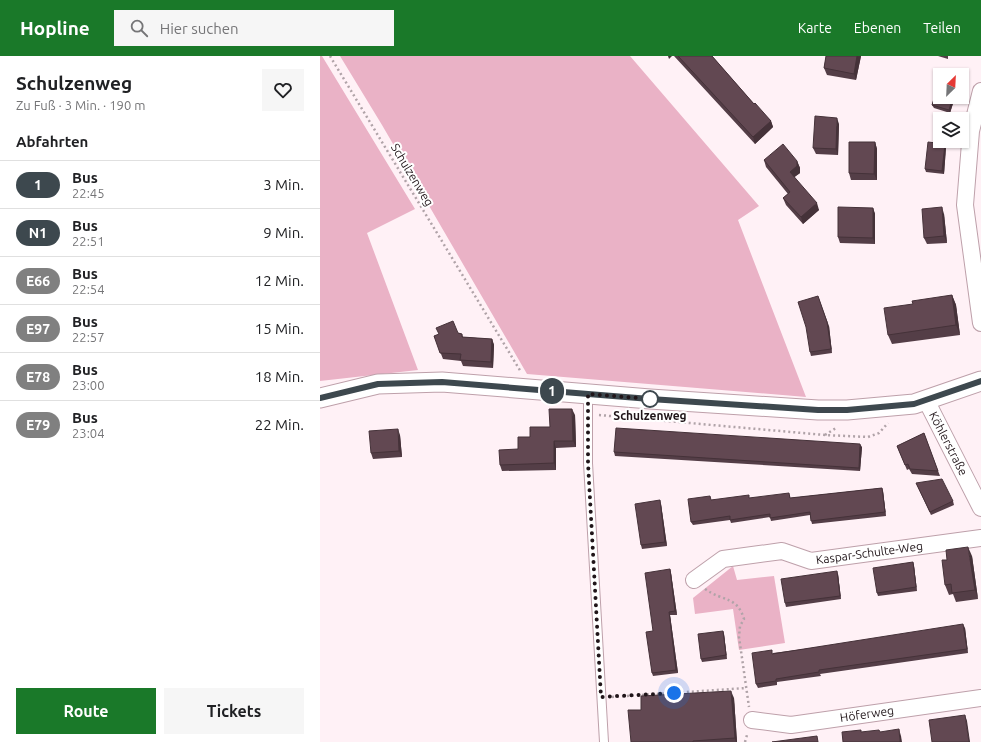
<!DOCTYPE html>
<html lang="de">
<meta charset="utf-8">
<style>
body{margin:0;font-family:Ubuntu,sans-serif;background:#f6f6f6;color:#202124;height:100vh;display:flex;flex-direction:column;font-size:15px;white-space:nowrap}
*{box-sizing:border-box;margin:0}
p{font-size:13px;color:#757577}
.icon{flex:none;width:22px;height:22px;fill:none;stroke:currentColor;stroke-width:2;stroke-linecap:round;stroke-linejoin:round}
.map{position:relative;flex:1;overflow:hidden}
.drawer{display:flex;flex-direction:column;background:#fff;width:320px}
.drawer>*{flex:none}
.badge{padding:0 8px;border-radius:13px;font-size:14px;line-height:26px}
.needle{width:26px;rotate:24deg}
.fabs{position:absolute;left:613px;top:12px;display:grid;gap:8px}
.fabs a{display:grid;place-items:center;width:36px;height:36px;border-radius:0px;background:#fff;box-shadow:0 1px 3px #0004;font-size:20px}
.you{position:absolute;width:20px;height:20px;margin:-10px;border:3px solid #fff;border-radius:50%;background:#1a73e8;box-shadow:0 0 0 6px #1a73e833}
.map>.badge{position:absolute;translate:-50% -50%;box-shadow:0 0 0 2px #fff}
h2{padding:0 16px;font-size:15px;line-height:36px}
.round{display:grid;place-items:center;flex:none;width:42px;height:42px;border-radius:0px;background:#f6f6f6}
.headline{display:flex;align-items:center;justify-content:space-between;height:68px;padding:0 16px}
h1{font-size:19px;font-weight:600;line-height:30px}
.cta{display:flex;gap:8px;margin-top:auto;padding:8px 16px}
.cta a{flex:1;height:46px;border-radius:0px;background:#1a7929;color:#fff;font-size:16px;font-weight:600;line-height:46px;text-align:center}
.cta a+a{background:#f6f6f6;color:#202124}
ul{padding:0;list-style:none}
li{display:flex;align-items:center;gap:12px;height:48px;padding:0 16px;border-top:1px solid #e0e0e0}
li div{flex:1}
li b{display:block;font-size:15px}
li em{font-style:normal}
li .badge{min-width:44px;font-weight:700;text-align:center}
header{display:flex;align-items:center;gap:24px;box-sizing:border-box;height:56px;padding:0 20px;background:#1a7929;color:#fff}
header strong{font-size:19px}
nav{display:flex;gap:22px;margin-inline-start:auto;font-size:14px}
.search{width:280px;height:36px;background:#f6f6f6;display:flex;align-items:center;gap:10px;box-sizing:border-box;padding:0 14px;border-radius:0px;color:#757577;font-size:15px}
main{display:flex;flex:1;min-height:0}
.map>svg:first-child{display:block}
</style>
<header>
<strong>Hopline</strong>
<div class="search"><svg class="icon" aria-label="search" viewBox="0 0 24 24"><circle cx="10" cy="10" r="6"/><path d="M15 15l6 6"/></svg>Hier suchen</div>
<nav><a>Karte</a><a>Ebenen</a><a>Teilen</a></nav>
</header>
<main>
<section class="drawer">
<div class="headline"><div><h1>Schulzenweg</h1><p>Zu Fuß · 3 Min. · 190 m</p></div><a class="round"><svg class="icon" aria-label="heart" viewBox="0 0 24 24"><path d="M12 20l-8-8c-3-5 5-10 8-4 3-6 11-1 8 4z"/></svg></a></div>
<h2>Abfahrten</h2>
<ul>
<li><span class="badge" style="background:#3d484e;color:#fff">1</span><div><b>Bus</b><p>22:45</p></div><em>3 Min.</em></li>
<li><span class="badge" style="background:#3d484e;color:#fff">N1</span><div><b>Bus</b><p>22:51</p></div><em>9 Min.</em></li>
<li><span class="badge" style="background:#808080;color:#fff">E66</span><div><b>Bus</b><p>22:54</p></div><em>12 Min.</em></li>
<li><span class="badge" style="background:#808080;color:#fff">E97</span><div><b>Bus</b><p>22:57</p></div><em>15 Min.</em></li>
<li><span class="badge" style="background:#808080;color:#fff">E78</span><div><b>Bus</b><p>23:00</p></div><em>18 Min.</em></li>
<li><span class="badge" style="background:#808080;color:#fff">E79</span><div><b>Bus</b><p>23:04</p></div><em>22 Min.</em></li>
</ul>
<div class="cta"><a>Route</a><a>Tickets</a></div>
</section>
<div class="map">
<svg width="661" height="686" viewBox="0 0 661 686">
<rect width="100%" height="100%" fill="#fff1f6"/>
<g fill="#eab2c6">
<polygon points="0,0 2,0 95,153 47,177 98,314 0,325"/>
<polygon points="20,0 310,0 439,150 418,164 486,341 207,318 62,69"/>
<polygon points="413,510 417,524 454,520 465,587 419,594 413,553 375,558 373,542"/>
</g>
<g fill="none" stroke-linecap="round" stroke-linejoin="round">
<defs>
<polyline id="service" points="268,338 268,407 284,686"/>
<g id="minor">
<polyline points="661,35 651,75 645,149 661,267"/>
<path id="s1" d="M606,344l55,108"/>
<path id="s2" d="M374,524l29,-21 59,-8 29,10 170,-23"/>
<path id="s3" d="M432,664l39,5 190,-27"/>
</g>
<polyline id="tertiary" points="0,342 58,328 122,326 330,343 498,354 527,354 594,348 661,325"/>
</defs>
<use href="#service" stroke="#bea0aa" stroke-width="10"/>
<use href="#minor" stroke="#bea0aa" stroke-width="18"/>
<use href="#tertiary" stroke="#bea0aa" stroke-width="21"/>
<g stroke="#b0a3a8" stroke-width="2.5" stroke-dasharray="2 3" stroke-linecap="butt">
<polyline points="10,0 201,316"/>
<polyline points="279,359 505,379 548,381 559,377 568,367"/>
<polyline points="505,379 516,372"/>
<path d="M385,533c19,13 32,7 39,30l-4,7 -1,11 10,70"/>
<polyline points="292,641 426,632"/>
<polyline points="425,686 427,679"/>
</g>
<use href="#service" stroke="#fff" stroke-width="8"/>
<use href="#minor" stroke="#fff" stroke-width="16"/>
<use href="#tertiary" stroke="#fff" stroke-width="19"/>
</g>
<g fill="#543e47">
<polygon points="354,0 392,0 434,48 451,65 453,71 435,88"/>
<polygon points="506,0 541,0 536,24 507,19 504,12"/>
<polygon points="618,0 628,0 628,3"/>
<polygon points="635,41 630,57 614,52 612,49"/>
<polygon points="519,68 518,99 496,98 493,92"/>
<polygon points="555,86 557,93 557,124 531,124 529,117"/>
<polygon points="626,91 624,118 606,116 605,113"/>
<polygon points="444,104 477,105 480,112 480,117 474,121 499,154 483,168 466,149 463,142 468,138 446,111"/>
<polygon points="553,152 555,158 555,188 520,187 518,181"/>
<polygon points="624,158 627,187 607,188 604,182"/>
<polygon points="632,239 636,249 640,279 572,288 568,279 593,248"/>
<polygon points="509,270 512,297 491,300 490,296"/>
<polygon points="138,277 142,278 143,281 172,283 174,289 173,312 143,310 141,305 123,303 114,280"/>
<polygon points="255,359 256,391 236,392 236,414 182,415 180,409 198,393 230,371"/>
<polygon points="604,377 620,420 592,418 589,413 587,414 579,395 577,390"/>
<polygon points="80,379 82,401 53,403 51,397"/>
<polygon points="542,391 540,415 295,400 294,396"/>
<polygon points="596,427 633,445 634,449 611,459"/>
<polygon points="562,432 563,435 566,460 492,468 490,459 451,465 450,461 411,467 410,464 373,469 371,466 391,444 470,440 470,442"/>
<polygon points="341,448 347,490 322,493 321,489"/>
<polygon points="652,500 658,543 636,546 633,538 629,539 625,529"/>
<polygon points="593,506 594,510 597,535 558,540 557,537"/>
<polygon points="350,513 351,517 357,559 350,559 358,617 333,620 332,617 333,575"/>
<polygon points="518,518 521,543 466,551 465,547"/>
<polygon points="645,572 648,597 500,618 501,620 457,626 457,629 438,632 436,628 453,597"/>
<polygon points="403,575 404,578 407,603 382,606 381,603"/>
<polygon points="414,642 417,686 311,686 321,654"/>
</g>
<g fill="#453239">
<polygon points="348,0 352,0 349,3"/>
<polygon points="537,0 541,0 536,24 534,18"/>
<polygon points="633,41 635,41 630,57 629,54"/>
<polygon points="517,62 519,68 518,99 516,93"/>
<polygon points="451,65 453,71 435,88 433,81"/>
<polygon points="555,86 557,93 557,124 554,118"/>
<polygon points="625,88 626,91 624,118 622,115"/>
<polygon points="477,105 480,112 480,117 472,123 470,116"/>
<polygon points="497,147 499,154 483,168 481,161"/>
<polygon points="622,151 624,158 627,187 624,180"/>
<polygon points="553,152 555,158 555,188 553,182"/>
<polygon points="632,239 636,249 640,279 636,269"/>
<polygon points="498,240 509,270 512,297 511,293"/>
<polygon points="172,283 174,289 173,312 171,306"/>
<polygon points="252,353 255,359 256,391 253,385"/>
<polygon points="78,373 80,379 82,401 79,395"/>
<polygon points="234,385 236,392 236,414 234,407"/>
<polygon points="540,388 542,391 540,415 539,412"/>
<polygon points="562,432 563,435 566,460 565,456"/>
<polygon points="340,444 341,448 347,490 345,486"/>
<polygon points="648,491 652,500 658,543 655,534"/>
<polygon points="593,506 594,510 597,535 596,531"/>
<polygon points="350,513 351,517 357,559 355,555"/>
<polygon points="517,515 518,518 521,543 520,540"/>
<polygon points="349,556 350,559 358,617 356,614"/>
<polygon points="643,568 645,572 648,597 647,593"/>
<polygon points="403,575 404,578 407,603 406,599"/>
<polygon points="411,635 414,642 417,686 416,686 415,682"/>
<polygon points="645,659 647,665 650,686 649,686"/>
<polygon points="579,673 581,680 582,686 580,686"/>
</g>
<g fill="#624852" stroke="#453239">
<polygon points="358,0 392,0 434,48 435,47 451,65 433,81"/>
<polygon points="506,0 537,0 534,18 504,12"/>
<polygon points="620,24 620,41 633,41 629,54 612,49"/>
<polygon points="495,60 517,62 516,93 493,92"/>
<polygon points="529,86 555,86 554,118 529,117"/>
<polygon points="608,86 625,88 622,115 605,113"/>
<polygon points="463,88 477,105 477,110 470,116 497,147 481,161 463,142 470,136 444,104"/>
<polygon points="518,151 553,152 553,182 518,181"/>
<polygon points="622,151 624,180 604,182 602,153"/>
<polygon points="632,239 636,269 568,279 564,252 593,248 592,245"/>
<polygon points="498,240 507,266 511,293 490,296 486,271 478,246"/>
<polygon points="133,265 138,277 142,278 142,281 172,283 171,306 140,304 141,298 120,297 114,280 119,278 116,272"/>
<polygon points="229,353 252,353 253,385 234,385 234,407 180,409 179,394 198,393 198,381 210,381 210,371 230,371"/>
<polygon points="296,372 540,388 539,412 294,396"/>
<polygon points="78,373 79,395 51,397 49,375"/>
<polygon points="604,377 618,415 590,413 588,408 585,409 577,390"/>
<polygon points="622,423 633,445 610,456 596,427"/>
<polygon points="562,432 565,456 491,465 490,456 450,462 450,458 410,464 410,460 371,466 368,443 390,440 391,444 429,439 429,442 469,437 470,442"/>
<polygon points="340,444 345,486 321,489 315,448"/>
<polygon points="648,491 655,534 632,537 631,528 625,529 622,504 627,504 626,494"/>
<polygon points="593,506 596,531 557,537 553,512"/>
<polygon points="350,513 355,555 349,556 356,614 332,617 326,576 333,575 325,517"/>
<polygon points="517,515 520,540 465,547 461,523"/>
<polygon points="643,568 647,593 499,614 499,616 456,623 456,625 436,628 432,597 452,594 452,598"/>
<polygon points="403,575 406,599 381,603 378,578"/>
<polygon points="411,635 415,682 373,685 373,686 311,686 308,654 321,654 321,640"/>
<polygon points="645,659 649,686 612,686 609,664"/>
<polygon points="579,673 580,686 523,686 522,676 541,674 541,676 559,674 560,676"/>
<polygon points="497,680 498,686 452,686"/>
</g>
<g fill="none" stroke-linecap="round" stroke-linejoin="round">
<defs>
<polyline id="line" points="0,342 58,328 122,326 330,343 498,354 527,354 594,348 661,325"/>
</defs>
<use href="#line" stroke="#fff" stroke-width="9"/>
<use href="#line" stroke="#3d484e" stroke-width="6"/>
<polyline stroke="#201519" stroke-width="4" stroke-dasharray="0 7.2" points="330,343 268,338 268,407 281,641 354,637"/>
</g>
<circle fill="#fff" stroke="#3d484e" stroke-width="2" cx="330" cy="343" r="8"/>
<g text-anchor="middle" stroke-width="4" stroke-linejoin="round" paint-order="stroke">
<g font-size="12" fill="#201519" stroke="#fff">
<text transform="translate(92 119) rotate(59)" y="4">Schulzenweg</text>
<text dy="4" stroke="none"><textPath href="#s1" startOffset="49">Köhlerstraße</textPath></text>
<text dy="4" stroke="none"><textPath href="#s2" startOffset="185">Kaspar-Schulte-Weg</textPath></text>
<text dy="4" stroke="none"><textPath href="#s3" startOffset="116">Höferweg</textPath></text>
</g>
<g font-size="12" font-weight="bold" fill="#201519" stroke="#fff">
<text x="330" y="364">Schulzenweg</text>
</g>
</g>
</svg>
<div class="fabs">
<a><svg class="needle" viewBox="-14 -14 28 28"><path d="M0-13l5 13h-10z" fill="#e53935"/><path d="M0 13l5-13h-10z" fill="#757577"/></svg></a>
<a><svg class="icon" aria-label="layers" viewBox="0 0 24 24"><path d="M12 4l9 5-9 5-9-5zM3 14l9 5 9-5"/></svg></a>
</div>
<div class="you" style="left:354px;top:637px"></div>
<b class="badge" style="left:232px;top:335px;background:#3d484e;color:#fff">1</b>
</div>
</main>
